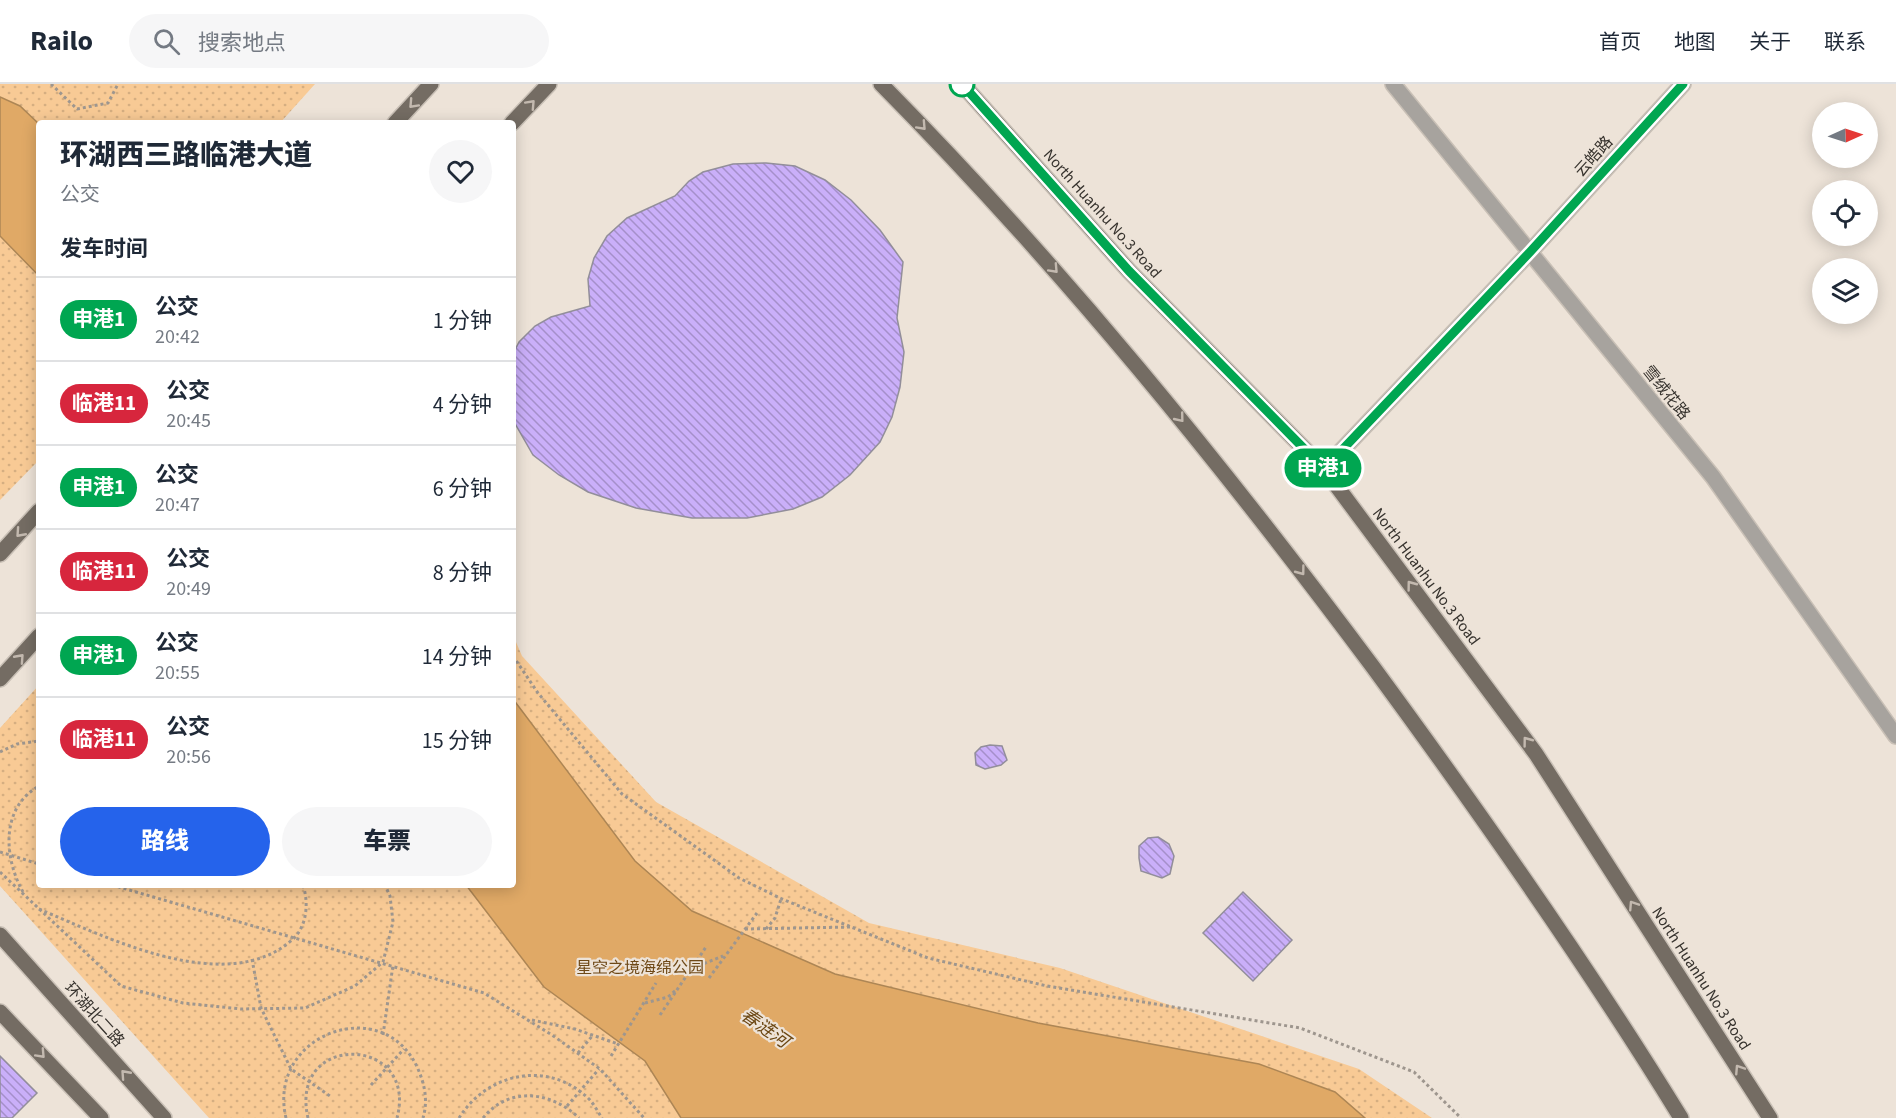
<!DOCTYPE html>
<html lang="zh">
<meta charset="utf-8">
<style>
body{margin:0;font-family:"Source Sans 3","Noto Sans SC",sans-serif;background:#f6f6f7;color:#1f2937;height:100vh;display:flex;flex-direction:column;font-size:22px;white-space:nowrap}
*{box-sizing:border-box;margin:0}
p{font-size:20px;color:#747a83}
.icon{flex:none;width:33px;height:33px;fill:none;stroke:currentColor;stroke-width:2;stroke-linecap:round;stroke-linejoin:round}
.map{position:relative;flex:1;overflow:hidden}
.drawer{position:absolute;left:36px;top:36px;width:480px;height:768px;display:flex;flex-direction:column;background:#fff;border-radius:6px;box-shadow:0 3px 15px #0003}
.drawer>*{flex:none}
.badge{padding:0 12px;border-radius:20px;font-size:21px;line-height:39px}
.needle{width:39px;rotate:87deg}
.buttons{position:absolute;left:1812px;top:18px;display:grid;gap:12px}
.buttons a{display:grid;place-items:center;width:66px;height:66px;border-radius:50%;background:#fff;box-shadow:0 3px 15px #0003;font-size:30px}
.map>.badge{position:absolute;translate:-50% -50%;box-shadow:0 0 0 3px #fff}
h2{padding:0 24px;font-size:22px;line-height:54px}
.round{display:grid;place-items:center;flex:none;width:63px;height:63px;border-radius:32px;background:#f6f6f7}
.summary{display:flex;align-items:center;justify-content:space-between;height:102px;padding:0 24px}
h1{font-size:28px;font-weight:800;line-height:45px}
.button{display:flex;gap:12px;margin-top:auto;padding:12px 24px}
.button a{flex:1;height:69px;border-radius:36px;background:#2563eb;color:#fff;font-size:24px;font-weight:800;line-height:69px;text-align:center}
.button a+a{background:#f6f6f7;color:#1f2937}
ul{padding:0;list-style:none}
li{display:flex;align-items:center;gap:18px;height:84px;padding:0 24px;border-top:2px solid #e0e1e3}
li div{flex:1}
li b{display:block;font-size:22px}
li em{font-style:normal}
li .badge{min-width:66px;font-weight:700;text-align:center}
header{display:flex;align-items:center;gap:36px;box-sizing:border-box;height:84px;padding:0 30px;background:#fff;border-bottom:2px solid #e0e1e3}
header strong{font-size:28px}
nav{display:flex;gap:33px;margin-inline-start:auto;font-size:21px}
.search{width:420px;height:54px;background:#f6f6f7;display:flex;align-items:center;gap:15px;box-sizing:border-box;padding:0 21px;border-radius:33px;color:#747a83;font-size:22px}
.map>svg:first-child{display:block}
</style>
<header>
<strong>Railo</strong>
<div class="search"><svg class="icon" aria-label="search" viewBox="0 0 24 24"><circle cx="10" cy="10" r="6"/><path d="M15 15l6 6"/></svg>搜索地点</div>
<nav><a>首页</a><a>地图</a><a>关于</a><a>联系</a></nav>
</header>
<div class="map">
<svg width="1896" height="1034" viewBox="0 0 1896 1034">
<defs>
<pattern id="green-dots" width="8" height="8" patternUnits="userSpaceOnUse" patternTransform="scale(1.5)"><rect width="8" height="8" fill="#f8ca95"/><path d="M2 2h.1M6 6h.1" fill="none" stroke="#d5ae81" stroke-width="1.8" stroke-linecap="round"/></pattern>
<pattern id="building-back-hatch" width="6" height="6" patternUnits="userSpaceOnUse" patternTransform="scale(1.5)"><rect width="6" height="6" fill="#caaff9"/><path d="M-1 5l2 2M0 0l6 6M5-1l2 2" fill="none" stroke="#a58fca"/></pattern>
</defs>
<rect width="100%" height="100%" fill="#ede3d8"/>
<g fill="url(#green-dots)">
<polygon points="0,0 315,0 280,39 39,40 20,22 0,13"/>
<polygon points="0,152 39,192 39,376 0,416"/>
<polygon points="513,551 522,572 656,718 869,839 1060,884 1359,985 1432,1034 209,1034 0,802 0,644 39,601 39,801 513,801"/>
</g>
<g fill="#e0a966" stroke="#ad8655" stroke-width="1.5">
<polygon points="0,13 20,22 39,40 39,192 0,152"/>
<polygon points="513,615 635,777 692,827 835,890 1038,939 1259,980 1335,1008 1365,1034 681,1034 645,977 544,903 466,801 513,801"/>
</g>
<g fill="url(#building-back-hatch)" stroke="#928e9a" stroke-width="1.5">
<polygon points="766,79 795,82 825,96 851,116 880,146 903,178 897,234 904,268 900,303 892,333 880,358 850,391 822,413 793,425 747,434 692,434 636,424 588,408 559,391 533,371 513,336 513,270 519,258 535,242 551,233 590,222 588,195 594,174 607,152 627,134 675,112 689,97 703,88 733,80"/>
<polygon points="990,661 1002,662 1007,676 1001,681 985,685 976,681 975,669 981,663"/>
<polygon points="1158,753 1169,760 1174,772 1170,790 1162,794 1141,787 1139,774 1139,762 1148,754"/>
<polygon points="1243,808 1292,856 1253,897 1203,849"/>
<polygon points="0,972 37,1009 12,1034 0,1034"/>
</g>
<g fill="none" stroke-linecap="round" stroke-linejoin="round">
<defs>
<g id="minor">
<polyline points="1393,0 1713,393 1896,652"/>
<polyline points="1324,385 1530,168 1683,0"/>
</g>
<g id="major">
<path d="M881,0c180,182 340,379 492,583 108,147 213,296 308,451"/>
<polyline points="962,0 1129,187 1324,385 1536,670 1770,1034"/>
<polyline points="395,39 431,0"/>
<polyline points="512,39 549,0"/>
<polyline points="0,470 39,427"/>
<polyline points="0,595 39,552"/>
<polyline points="0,851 164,1034"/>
<polyline points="0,928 101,1034"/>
</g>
</defs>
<use href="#minor" stroke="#c9c0b6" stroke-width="18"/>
<use href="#major" stroke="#c9c0b6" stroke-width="18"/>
<g stroke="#9e968e" stroke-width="3" stroke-dasharray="3 3" stroke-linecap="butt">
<polyline points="51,0 77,25 108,19 118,0"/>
<polyline points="513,572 538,609 622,710 739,794 782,815 928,874 1047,902 1300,944 1414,988 1461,1034"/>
<polyline points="0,668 17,660 39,657"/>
<polyline points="0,768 39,780"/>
<polyline points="0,788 121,902 183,919 241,925 305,924 355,902 383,878 393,838 390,812 385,801"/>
<polyline points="112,801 484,909 552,951 600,985 644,1034"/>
<path d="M23,808c-19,-34 -23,-84 16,-106"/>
<path d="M39,825c67,28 187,89 253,31 15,-13 17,-37 11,-55"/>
<polyline points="745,845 851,843"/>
<polyline points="766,845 775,834 781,815"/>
<polyline points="252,875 261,924 291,985 330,1012"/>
<polyline points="693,884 723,872"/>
<polyline points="709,894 757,829"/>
<polyline points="645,919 668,913 675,907"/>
<polyline points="660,931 706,863"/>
<polyline points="532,936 575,945 618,960"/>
<polyline points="383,951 393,881"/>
<polyline points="578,969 593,951"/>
<polyline points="611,972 656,899"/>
<polyline points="371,1001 404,965"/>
<polyline points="567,1022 599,985"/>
<path d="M286,1034c-20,-84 98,-127 132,-49 7,16 10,32 5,49"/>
<path d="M308,1034c-20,-87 111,-83 89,0"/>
<path d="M459,1034c28,-45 89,-59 130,-19 5,5 9,13 13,19"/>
<path d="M483,1034c26,-32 68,-27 96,0"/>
</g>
<use href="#minor" stroke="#a7a39e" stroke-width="15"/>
<use href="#major" stroke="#746c63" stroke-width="15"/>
</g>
<defs><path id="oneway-chevron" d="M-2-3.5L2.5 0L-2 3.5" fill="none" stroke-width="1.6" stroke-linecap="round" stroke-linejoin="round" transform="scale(1.5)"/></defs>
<g stroke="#c3b9af">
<use href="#oneway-chevron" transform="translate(413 20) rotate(133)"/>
<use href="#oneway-chevron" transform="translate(531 20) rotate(-47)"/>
<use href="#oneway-chevron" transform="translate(922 42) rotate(47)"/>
<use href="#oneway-chevron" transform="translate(1054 185) rotate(47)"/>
<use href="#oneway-chevron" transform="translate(1180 334) rotate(51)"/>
<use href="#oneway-chevron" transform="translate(20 449) rotate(132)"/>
<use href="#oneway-chevron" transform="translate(1301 487) rotate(53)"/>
<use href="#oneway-chevron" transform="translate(1411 501) rotate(-127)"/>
<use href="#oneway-chevron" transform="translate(20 574) rotate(-48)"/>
<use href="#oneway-chevron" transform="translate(1527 657) rotate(-127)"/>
<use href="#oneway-chevron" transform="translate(1633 821) rotate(-123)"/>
<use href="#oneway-chevron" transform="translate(41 970) rotate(47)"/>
<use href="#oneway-chevron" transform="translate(1739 985) rotate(-123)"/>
<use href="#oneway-chevron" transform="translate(125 990) rotate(-132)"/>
</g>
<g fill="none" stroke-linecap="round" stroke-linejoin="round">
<defs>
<polyline id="line" points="962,0 1129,187 1324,385 1530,168 1683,0"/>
</defs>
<use href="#line" stroke="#fff" stroke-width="14"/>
<use href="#line" stroke="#00a651" stroke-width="9"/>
</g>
<circle fill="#fff" stroke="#00a651" stroke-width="3" cx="962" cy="0" r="12"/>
<g text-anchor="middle" stroke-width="4.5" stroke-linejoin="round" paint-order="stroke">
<g font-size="16" fill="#37332e" stroke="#ede3d8">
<text transform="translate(1593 72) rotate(-48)" y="6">云皓路</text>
<text transform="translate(1103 129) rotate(48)" y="6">North Huanhu No.3 Road</text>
<text transform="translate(1667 308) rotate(51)" y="6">雪绒花路</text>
<text transform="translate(1427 492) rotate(53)" y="6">North Huanhu No.3 Road</text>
<text transform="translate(1702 894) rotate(57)" y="6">North Huanhu No.3 Road</text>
<text transform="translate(95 930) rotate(48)" y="6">环湖北二路</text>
</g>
<g font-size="16" fill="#6f4917" stroke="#ede3d8">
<text x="640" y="889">星空之境海绵公园</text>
</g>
<g font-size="18" font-style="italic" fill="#6b4612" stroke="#ede3d8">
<text transform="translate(765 944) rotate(35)" y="6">春涟河</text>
</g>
</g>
</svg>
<div class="buttons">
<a><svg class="needle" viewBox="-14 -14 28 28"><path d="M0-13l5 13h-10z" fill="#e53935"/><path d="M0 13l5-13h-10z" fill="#747a83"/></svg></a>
<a><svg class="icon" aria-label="locate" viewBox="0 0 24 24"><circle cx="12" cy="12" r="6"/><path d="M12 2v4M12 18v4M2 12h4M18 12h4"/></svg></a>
<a><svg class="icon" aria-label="layers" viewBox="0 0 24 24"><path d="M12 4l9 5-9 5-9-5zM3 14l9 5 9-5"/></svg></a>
</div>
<b class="badge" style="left:1323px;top:384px;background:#00a651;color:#fff">申港1</b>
<section class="drawer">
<div class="summary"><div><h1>环湖西三路临港大道</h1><p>公交</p></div><a class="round"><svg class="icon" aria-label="heart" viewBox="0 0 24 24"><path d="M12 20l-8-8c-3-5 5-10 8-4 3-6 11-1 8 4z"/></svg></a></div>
<h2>发车时间</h2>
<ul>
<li><span class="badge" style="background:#00a651;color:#fff">申港1</span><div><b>公交</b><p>20:42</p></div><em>1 分钟</em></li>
<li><span class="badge" style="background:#d7263d;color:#fff">临港11</span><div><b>公交</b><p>20:45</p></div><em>4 分钟</em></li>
<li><span class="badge" style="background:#00a651;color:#fff">申港1</span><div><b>公交</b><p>20:47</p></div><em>6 分钟</em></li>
<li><span class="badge" style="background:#d7263d;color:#fff">临港11</span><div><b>公交</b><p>20:49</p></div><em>8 分钟</em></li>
<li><span class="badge" style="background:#00a651;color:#fff">申港1</span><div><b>公交</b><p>20:55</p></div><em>14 分钟</em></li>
<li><span class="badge" style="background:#d7263d;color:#fff">临港11</span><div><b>公交</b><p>20:56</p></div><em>15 分钟</em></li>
</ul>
<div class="button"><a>路线</a><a>车票</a></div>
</section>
</div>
